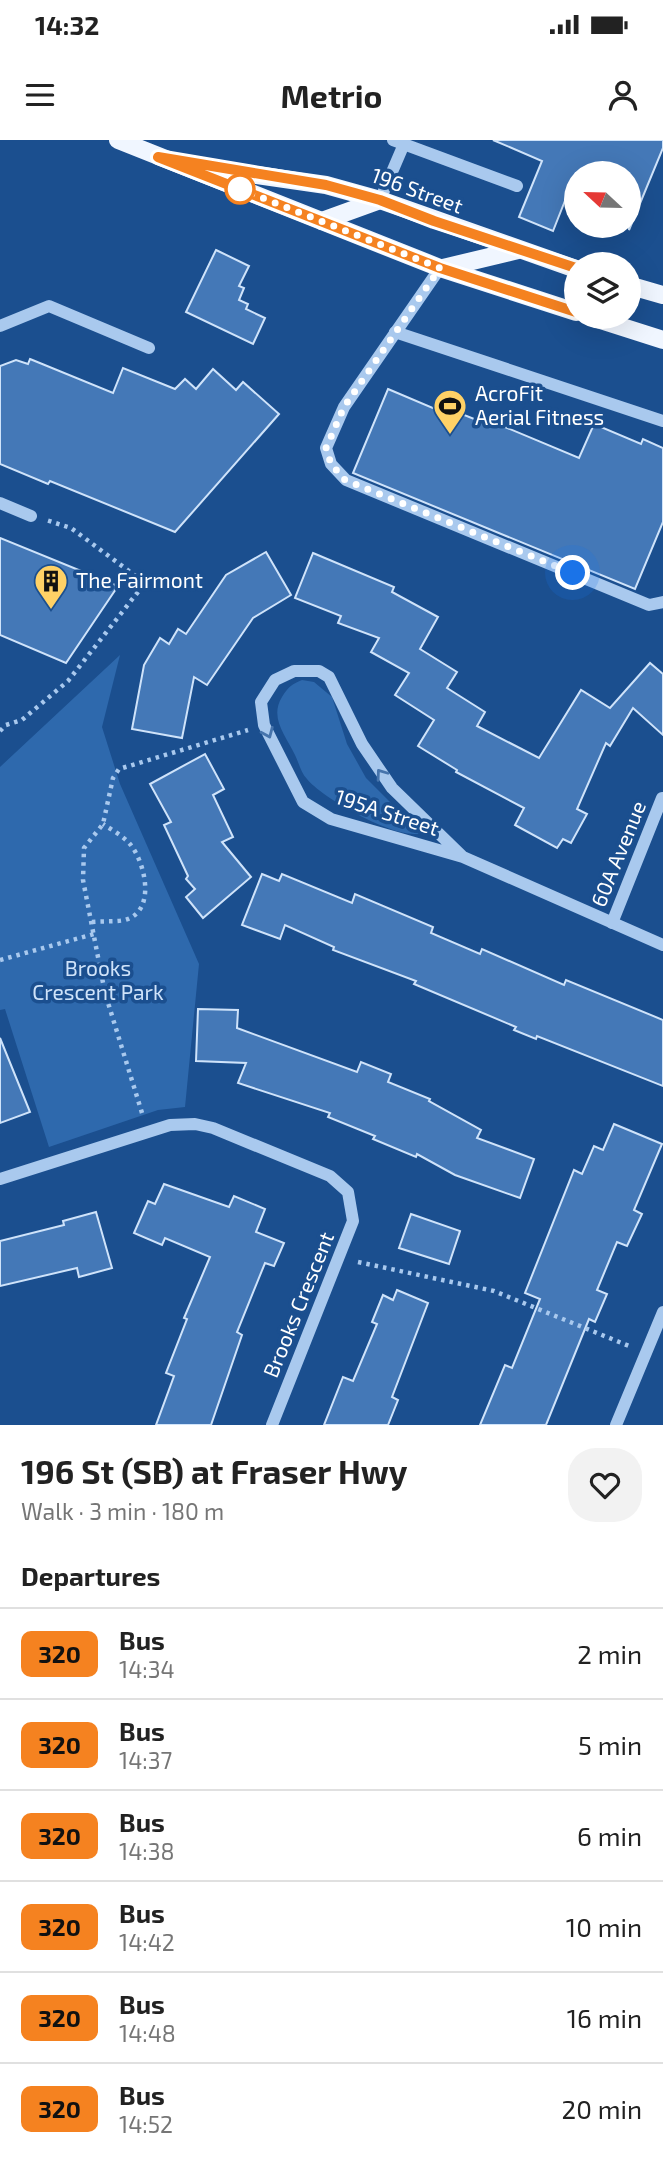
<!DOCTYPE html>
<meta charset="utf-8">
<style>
body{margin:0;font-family:"Exo 2",sans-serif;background:#f2f2f2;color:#222;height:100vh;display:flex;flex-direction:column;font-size:26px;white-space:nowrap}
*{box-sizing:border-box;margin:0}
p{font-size:23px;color:#767676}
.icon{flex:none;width:38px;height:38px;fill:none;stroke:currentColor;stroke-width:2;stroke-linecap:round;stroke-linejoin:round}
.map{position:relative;height:1285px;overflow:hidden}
.drawer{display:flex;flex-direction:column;background:#fff;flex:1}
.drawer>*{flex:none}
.badge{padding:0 14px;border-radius:10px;font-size:24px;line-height:46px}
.needle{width:46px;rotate:292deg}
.fabs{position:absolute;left:564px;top:21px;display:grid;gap:14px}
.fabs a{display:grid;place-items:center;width:77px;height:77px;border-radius:50%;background:#fff;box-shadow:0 7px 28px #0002;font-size:35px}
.you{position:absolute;width:35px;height:35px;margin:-18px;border:5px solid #fff;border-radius:50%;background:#1a73e8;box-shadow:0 0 0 10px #1a73e833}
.map>.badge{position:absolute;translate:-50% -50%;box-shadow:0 0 0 4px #fff}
h2{padding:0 21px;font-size:26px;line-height:63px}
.round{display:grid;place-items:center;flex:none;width:74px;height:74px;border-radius:28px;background:#f2f2f2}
.headline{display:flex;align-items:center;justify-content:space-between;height:119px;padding:0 21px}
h1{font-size:33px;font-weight:700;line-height:52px}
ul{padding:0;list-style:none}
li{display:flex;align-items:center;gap:21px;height:91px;padding:0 21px;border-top:2px solid #e0e0e0}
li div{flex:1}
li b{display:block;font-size:26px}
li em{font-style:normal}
li .badge{min-width:77px;font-weight:700;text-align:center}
.status{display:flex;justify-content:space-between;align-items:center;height:49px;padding:0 35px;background:#fff;direction:ltr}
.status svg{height:19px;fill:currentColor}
header{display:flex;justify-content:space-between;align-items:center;height:91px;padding:0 21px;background:#fff;font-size:32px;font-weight:700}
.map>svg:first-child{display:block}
</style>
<div class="status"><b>14:32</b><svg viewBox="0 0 49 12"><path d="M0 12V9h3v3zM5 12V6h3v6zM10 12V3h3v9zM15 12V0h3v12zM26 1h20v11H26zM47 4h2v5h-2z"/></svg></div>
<header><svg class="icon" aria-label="menu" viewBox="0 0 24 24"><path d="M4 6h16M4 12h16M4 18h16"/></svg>Metrio<svg class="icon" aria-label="person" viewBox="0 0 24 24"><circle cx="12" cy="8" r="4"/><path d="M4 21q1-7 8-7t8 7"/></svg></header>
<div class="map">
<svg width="663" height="1285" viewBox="0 0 663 1285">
<rect width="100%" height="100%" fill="#1b4f8f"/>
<g fill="#2e69ad">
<polygon points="120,515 102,587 120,644 199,824 185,967 158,970 49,1007 5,869 0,870 0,627"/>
<path d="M302,540l12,2 18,15 15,47 19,34 55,55c-23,8 -99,-35 -114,-54 -6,-6 -8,-16 -12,-24 -9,-19 -26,-37 -13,-58 6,-10 10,-13 20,-17z"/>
</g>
<g fill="#4478b7" stroke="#cfe3fa" stroke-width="2">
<polygon points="493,0 663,0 663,8 629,90 628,33 576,33 553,91 519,77 542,21"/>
<polygon points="216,110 249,126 239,146 244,148 239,160 248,164 246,169 265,178 253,204 186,172"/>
<polygon points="30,219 113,253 123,228 175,249 185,239 196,249 213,229 236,250 243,242 279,274 175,392 50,341 48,344 0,324 0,226 16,220 28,224"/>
<polygon points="388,249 435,269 437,264 484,283 486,279 579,318 594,284 641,304 643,299 663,308 663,382 635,449 353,333"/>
<polygon points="0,398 118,446 66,523 0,495"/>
<polygon points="266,412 291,455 253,478 207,545 194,537 182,598 132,589 144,525 160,498 169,504 178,489 186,494 226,435"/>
<polygon points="313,413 394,447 392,452 438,477 420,509 457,532 447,548 485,572 477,586 539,618 581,550 610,568 650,523 663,534 663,595 633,568 610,606 606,603 577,669 587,674 571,703 563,699 557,708 515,685 524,668 456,632 457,630 418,606 434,580 395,555 409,533 371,512 379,498 338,483 341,476 295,458"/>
<polygon points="205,614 224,649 213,655 233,697 222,702 251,737 203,778 186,757 195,749 186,739 188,736 164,685 171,682 150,644"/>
<polygon points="262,734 279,741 282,734 352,763 355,754 433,787 431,793 480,814 482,809 564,845 566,840 663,880 663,946 537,896 536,899 514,890 516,887 414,844 416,841 333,810 334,807 285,785 280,799 242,785"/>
<polygon points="198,869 238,870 237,888 357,932 361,922 391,934 388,942 430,959 429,961 481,990 477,998 534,1019 520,1058 455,1035 417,1014 416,1017 373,999 375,996 328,977 330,973 238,943 246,923 196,921"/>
<polygon points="0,898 30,972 0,983"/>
<polygon points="614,984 662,1004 634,1070 642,1074 627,1106 617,1102 597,1150 607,1154 595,1182 589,1179 546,1285 480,1285 505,1225 512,1228 540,1159 525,1153 574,1030 582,1034 594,1006 603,1010"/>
<polygon points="164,1044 229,1067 234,1056 265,1069 256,1092 284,1103 274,1126 265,1123 237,1192 242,1195 211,1285 156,1285 174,1236 166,1233 187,1179 184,1178 210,1117 165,1098 162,1105 134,1093 148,1061 155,1064"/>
<polygon points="96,1072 112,1128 79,1137 77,1128 0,1146 0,1101 64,1085 63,1081"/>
<polygon points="411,1074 460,1091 449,1124 399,1108"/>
<polygon points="397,1150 428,1163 392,1257 398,1260 388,1285 324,1285 343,1237 353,1241 377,1184 372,1182 383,1155 393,1160"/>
</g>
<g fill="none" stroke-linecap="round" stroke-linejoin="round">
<g stroke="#a9c9ee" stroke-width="4.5" stroke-dasharray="3.5 5" stroke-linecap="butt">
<polyline points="0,591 6,585 22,580 68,541 145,443 71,388 46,380"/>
<path d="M92,782c11,-1 23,0 33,-2 32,-9 20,-58 5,-76 -7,-8 -18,-14 -27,-20"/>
<polyline points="0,820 94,794"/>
<polyline points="142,973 105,853 83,740 84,708 103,684 113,638 119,629 248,590"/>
<polyline points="358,1122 494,1151 629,1206"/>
</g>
<g stroke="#a9c9ee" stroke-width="12">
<polyline points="393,0 517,46"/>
<polyline points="380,60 404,4"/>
<polyline points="440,128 344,267 326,308 331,324 346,340 649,465 663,462"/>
<polyline points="0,186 49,166 149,208"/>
<polyline points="395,192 663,281"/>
<polyline points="0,363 31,376"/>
<polyline points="463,717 392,648 362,604 329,537 319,531 294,531 275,540 261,562 264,585 303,662 331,679 463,717 663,805"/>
<polyline points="612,783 662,658"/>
<polyline points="0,1039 170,985 195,984 213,988 330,1036 348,1052 353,1081 272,1285"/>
<polyline points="616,1285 663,1172"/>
</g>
<g stroke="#f0f6ff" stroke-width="18">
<polyline points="118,0 440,128 576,172"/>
<polyline points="202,27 326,45 380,60 576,129"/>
<polyline points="322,81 380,60"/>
<polyline points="443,128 518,110"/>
<polyline points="628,145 663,155"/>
<polyline points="591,177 663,200"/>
</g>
</g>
<defs><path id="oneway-chevron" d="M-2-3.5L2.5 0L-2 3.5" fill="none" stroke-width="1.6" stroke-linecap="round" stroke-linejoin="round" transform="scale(1.75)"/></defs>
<g stroke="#4674ac">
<use href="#oneway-chevron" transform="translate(268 593) rotate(67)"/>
<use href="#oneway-chevron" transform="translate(381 634) rotate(-126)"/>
</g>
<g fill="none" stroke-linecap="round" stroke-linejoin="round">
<defs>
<polyline id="line" points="576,128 434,81 380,60 326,45 158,17 440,128 576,172"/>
</defs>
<use href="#line" stroke="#fff" stroke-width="16"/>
<use href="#line" stroke="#f58220" stroke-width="10"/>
<polyline stroke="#fff" stroke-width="7" stroke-dasharray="0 12.6" points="240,49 440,128 344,267 326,308 331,324 345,340 573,433"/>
</g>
<defs>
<symbol id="stadium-pin" viewBox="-11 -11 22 30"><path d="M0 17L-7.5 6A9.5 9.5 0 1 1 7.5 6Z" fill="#ffd166" stroke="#1b4f8f"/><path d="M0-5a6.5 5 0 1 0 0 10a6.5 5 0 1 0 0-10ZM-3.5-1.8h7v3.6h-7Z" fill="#111"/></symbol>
<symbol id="building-pin" viewBox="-11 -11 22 30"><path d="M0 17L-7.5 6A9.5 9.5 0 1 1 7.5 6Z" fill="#ffd166" stroke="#1b4f8f"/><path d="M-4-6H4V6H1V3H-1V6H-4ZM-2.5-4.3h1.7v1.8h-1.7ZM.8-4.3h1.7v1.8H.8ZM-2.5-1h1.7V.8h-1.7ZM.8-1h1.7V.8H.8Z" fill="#111"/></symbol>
</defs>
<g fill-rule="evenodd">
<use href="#stadium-pin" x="431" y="247" width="38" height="52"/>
<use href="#building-pin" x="32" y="422" width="38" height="52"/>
</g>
<circle fill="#fff" stroke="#f58220" stroke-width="3.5" cx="240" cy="49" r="14"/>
<g text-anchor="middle" stroke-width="7" stroke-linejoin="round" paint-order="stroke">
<g font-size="21" fill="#fff" stroke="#1b4f8f">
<text transform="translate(417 51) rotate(20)" y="7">196 Street</text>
<text transform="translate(387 673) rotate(18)" y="7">195A Street</text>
<text transform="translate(619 714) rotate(-68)" y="7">60A Avenue</text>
<text transform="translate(299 1165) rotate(-68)" y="7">Brooks Crescent</text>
</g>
<g font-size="21" fill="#fff" stroke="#1b4f8f" text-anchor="start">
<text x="475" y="261">AcroFit<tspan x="475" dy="24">Aerial Fitness</tspan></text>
<text x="76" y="448">The Fairmont</text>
</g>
<g font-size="21" fill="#cfe3fa" stroke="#1b4f8f">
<text x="98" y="836">Brooks<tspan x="98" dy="24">Crescent Park</tspan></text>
</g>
</g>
</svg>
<div class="fabs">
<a><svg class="needle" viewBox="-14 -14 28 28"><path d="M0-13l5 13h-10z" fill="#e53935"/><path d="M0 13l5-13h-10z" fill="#767676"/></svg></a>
<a><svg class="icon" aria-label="layers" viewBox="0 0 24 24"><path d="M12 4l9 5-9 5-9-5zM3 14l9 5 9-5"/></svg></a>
</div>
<div class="you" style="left:573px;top:433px"></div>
</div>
<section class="drawer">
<div class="headline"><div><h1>196 St (SB) at Fraser Hwy</h1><p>Walk · 3 min · 180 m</p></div><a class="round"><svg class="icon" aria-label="heart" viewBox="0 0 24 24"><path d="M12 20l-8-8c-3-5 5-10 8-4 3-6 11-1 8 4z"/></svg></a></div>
<h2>Departures</h2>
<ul>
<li><span class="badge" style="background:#f58220;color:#111">320</span><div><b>Bus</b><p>14:34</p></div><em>2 min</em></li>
<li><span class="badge" style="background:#f58220;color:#111">320</span><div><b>Bus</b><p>14:37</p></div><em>5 min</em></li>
<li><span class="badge" style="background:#f58220;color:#111">320</span><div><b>Bus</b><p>14:38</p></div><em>6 min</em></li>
<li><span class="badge" style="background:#f58220;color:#111">320</span><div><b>Bus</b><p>14:42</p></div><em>10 min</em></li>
<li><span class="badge" style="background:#f58220;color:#111">320</span><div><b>Bus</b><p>14:48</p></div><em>16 min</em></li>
<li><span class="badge" style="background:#f58220;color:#111">320</span><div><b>Bus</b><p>14:52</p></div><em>20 min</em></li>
</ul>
</section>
